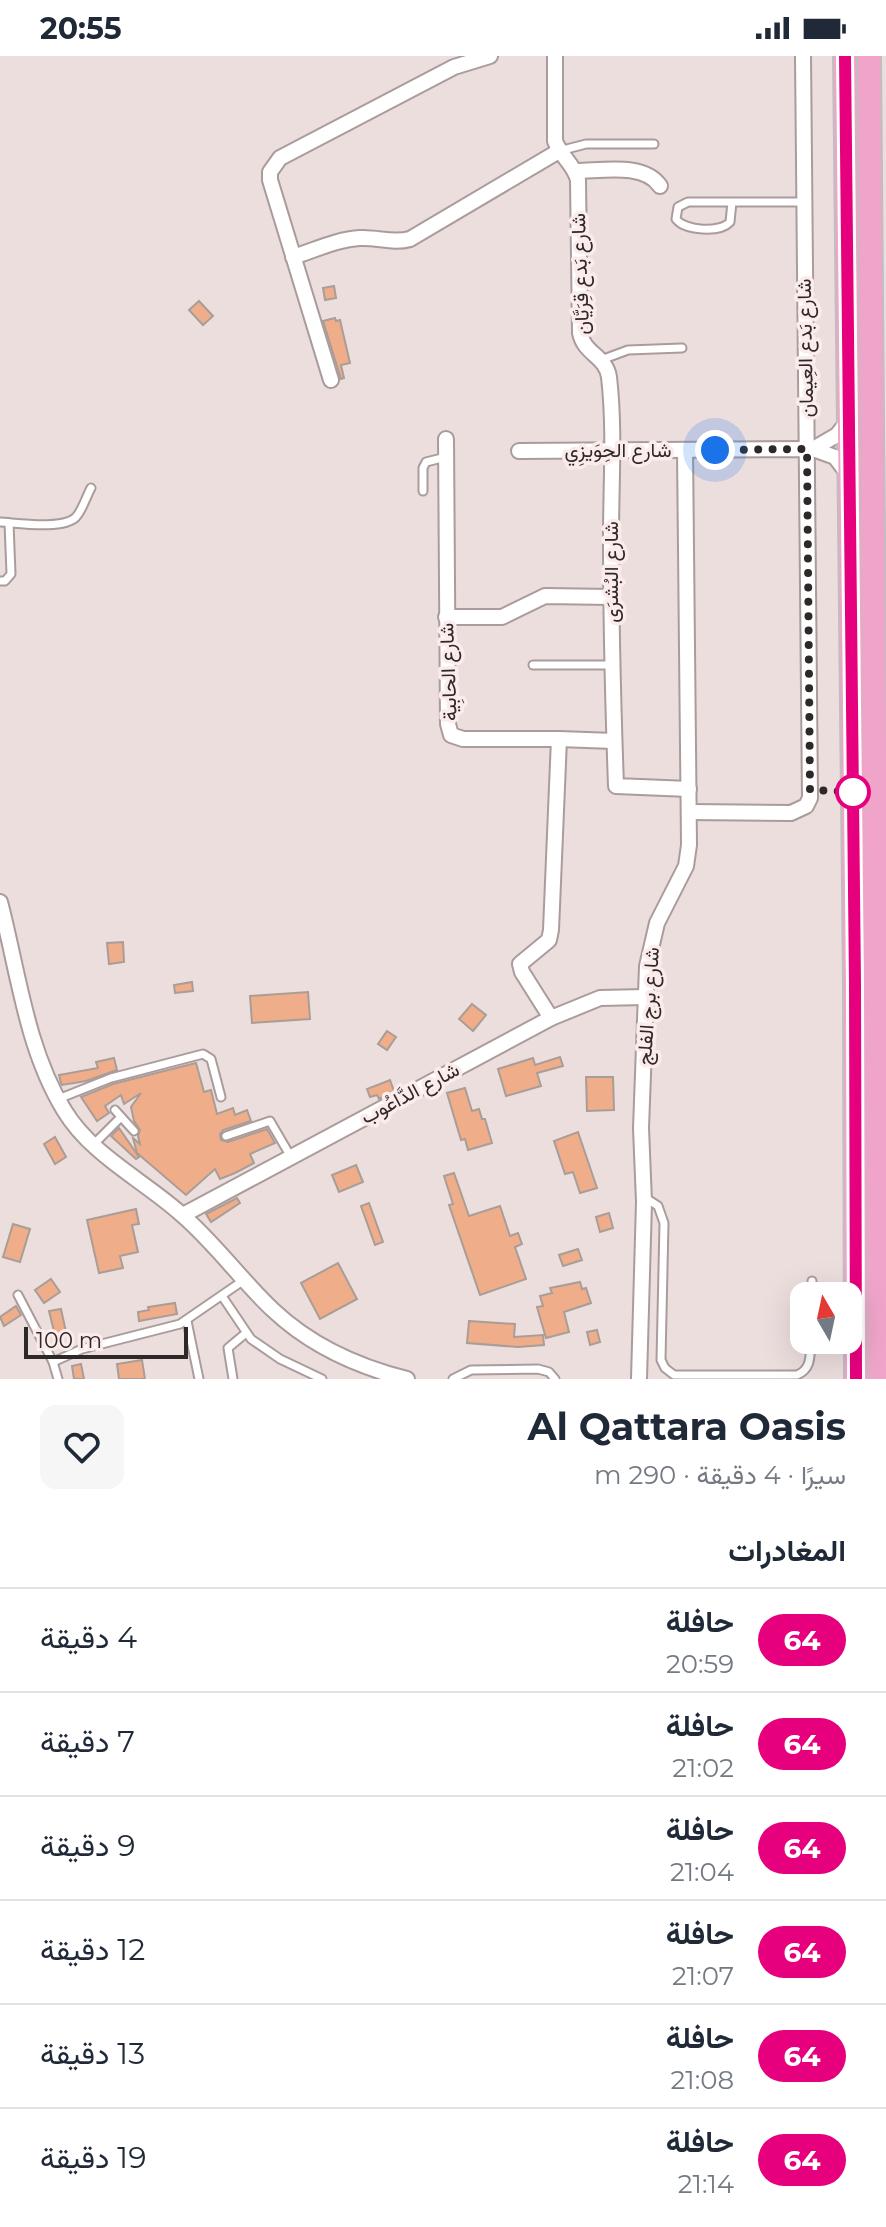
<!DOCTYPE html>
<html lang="ar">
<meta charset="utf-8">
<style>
body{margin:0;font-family:Montserrat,Vazirmatn,sans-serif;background:#f6f6f7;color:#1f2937;direction:rtl;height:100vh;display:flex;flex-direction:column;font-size:30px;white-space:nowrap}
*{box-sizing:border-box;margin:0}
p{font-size:26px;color:#747a83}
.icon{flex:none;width:44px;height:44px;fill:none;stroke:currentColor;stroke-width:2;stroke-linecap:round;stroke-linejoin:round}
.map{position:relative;height:1323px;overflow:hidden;direction:ltr}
.details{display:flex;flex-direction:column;background:#fff;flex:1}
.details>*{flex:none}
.badge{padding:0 16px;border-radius:26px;font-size:28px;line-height:52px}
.needle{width:52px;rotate:351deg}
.tools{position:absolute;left:790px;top:1226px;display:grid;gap:16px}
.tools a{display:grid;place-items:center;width:72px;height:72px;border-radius:16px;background:#fff;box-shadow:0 8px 32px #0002;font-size:40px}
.scale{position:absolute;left:24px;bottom:20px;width:164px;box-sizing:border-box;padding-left:8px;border:4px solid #2e2828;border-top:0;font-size:22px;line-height:28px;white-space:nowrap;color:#2e2828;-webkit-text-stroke:6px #fbebeb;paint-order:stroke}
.you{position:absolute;width:40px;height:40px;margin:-20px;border:6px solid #fff;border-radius:50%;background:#1a73e8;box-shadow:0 0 0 12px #1a73e833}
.map>.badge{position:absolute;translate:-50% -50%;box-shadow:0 0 0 4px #fff}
h2{padding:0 40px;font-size:30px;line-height:72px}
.round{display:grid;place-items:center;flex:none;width:84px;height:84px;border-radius:16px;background:#f6f6f7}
.overview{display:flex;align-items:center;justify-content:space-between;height:136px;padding:0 40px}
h1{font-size:38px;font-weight:700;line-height:60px}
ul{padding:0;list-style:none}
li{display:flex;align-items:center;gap:24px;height:104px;padding:0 40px;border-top:2px solid #e0e1e3}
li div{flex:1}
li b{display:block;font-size:30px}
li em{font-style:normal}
li .badge{min-width:88px;font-weight:700;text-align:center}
.status{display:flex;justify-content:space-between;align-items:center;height:56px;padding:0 40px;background:#fff;direction:ltr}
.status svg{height:22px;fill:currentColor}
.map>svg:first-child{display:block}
</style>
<div class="status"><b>20:55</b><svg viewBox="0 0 49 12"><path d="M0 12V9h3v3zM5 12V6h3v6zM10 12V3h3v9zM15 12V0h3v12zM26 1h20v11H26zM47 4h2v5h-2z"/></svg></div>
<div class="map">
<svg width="886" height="1323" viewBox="0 0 886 1323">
<rect width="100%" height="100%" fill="#eddede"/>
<g fill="#f0ad8a" stroke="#a99d97" stroke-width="2">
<polygon points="334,230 336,242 325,244 323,232"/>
<polygon points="199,245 213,260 203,269 189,254"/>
<polygon points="335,262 336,265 340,264 350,307 341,309 344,322 341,323 323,265"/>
<polygon points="123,886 124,906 109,908 107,887"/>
<polygon points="192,926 193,935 175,937 174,929"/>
<polygon points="308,936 310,963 252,967 250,940"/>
<polygon points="472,948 486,959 473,975 459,963"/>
<polygon points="387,975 396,981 387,994 378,988"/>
<polygon points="560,1001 563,1010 537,1017 541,1030 506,1040 498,1013 533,1002 535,1009"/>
<polygon points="114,1002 117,1014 86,1025 62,1029 61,1027 59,1019 98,1012 96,1006"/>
<polygon points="196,1007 204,1036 211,1034 217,1058 233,1052 235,1059 247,1054 251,1065 223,1074 220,1078 221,1084 228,1086 267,1073 275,1087 250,1098 254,1107 235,1117 220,1123 215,1113 186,1139 137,1097 133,1082 140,1088 138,1080 140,1074 134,1065 131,1051 141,1037 124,1048 121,1039 105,1050 109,1057 97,1065 81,1041 113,1028"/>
<polygon points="586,1021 613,1021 614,1054 587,1055"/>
<polygon points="390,1024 394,1035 379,1043 377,1039 370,1041 367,1033"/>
<polygon points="465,1032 472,1055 479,1053 482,1063 485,1063 492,1087 468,1094 465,1083 461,1084 447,1037"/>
<polygon points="119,1072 139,1101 136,1103 111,1080"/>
<polygon points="578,1076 597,1132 580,1137 573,1116 565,1118 554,1085"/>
<polygon points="55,1081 66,1101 55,1108 44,1088"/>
<polygon points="356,1109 363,1126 339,1136 332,1119"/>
<polygon points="454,1117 469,1160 500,1150 510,1180 518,1177 522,1188 515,1191 526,1223 480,1239 449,1149 453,1148 444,1120"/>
<polygon points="237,1142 240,1147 211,1166 206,1158"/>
<polygon points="369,1147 383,1186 375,1189 361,1150"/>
<polygon points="136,1153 139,1168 132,1169 138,1196 120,1200 123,1212 99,1217 87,1164"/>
<polygon points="609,1157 613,1172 600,1176 596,1161"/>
<polygon points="13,1168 30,1173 20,1206 3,1201"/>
<polygon points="578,1193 582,1204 563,1210 559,1199"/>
<polygon points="338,1207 357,1243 320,1263 301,1227"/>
<polygon points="51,1223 60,1236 44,1247 35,1234"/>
<polygon points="580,1226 582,1233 586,1232 591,1247 564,1256 569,1276 546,1282 537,1251 543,1250 540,1240 552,1237 550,1232"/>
<polygon points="175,1247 177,1258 139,1265 138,1256 149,1254 148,1251"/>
<polygon points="16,1250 21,1259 4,1270 0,1261"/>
<polygon points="61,1253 66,1276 55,1279 49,1255"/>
<polygon points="469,1265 515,1268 514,1281 543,1279 544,1289 518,1291 467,1287"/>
<polygon points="597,1274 600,1286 590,1289 587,1276"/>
<polygon points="142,1304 145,1323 119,1323 117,1308"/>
<polygon points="81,1308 84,1323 74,1323 72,1310"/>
</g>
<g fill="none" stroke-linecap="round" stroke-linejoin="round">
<defs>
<g id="service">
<polyline points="559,95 586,88 654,88"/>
<path d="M732,146l-2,20c-10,11 -45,9 -54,-3l2,-12 10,-5h114"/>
<polyline points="601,304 628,294 682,292"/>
<polyline points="423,435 423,412 426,406 446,401"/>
<path d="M0,466c18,1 63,8 76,-5 7,-8 10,-20 15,-29"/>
<polyline points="0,525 5,525 11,518 9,467"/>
<polyline points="533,609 611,609"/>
<polyline points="58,1043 111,1022 203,998 211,1003 221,1041"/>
<polyline points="115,1054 134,1075"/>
<polyline points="226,1080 270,1065 291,1101"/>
<polyline points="93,1089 121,1061"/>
<path d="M644,1141l14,9 6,17 -3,137 4,8 9,7h123c15,-6 13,-20 14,-35"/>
<polyline points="18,1239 53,1306 58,1323"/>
<polyline points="222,1240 251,1283 280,1303 322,1323"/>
<polyline points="812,1240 812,1225"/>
<polyline points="187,1265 199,1323"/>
<polyline points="53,1306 82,1293 180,1268 244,1224"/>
<polyline points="233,1323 228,1292 246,1277"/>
<polyline points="453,1323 471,1314 538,1313 549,1316 555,1323"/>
</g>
<g id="minor">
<path d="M555,0v85c6,16 19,23 23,39l2,153c4,21 26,23 29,44 6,52 2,107 2,159 0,83 2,167 5,250l73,3"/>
<path d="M576,115c25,0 68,-9 84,15"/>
<path d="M293,201c22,-7 45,-18 67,-19 18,-1 33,6 50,1l149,-88"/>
<polyline points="331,324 270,124 270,116 280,102 454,11 490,0"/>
<polyline points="446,383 448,668 451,679 463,683 559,683 551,874 549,884 520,908 522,916 551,962"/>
<polyline points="813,393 837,379 848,365"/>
<polyline points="519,395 813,393 835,401 848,418"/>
<polyline points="446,561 502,561 545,540 611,541"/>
<polyline points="559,683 614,685"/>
<polyline points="689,756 791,757 806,750 810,742 803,0"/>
<path d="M0,846c18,68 26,146 64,208 27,45 79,70 117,104 34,29 60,66 92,96 37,35 86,57 134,69"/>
<polyline points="183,1159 551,962 600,942 645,941"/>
<polyline points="639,1323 644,1146 641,1072 647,910 657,867 686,810 689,789 685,394"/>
</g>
<g id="trunk">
<polyline points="845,0 855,927 856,1323"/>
<polyline points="869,0 880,1323"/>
</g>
</defs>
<use href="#service" stroke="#ab9c9c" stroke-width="11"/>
<use href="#minor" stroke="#ab9c9c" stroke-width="18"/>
<use href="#trunk" stroke="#c0bebe" stroke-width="26"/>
<use href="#service" stroke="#fff" stroke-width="7"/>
<use href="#minor" stroke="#fff" stroke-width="14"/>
<use href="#trunk" stroke="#f0a4ca" stroke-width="22"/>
</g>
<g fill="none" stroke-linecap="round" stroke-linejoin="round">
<defs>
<polyline id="line" points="845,0 855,927 856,1323"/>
</defs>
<use href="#line" stroke="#fff" stroke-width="18"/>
<use href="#line" stroke="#e6007e" stroke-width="12"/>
<polyline stroke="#2e2828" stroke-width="8" stroke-dasharray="0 14.4" points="715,394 807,393 810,734 853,736"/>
</g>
<circle fill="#fff" stroke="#e6007e" stroke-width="4" cx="853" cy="736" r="16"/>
<g text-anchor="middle" stroke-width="7" stroke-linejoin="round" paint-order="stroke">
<g font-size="20" fill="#2e2828" stroke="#fbebeb">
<text transform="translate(580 218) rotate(-92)" y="7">شارع بَدع قِرَيَّان</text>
<text transform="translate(805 292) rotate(-91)" y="7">شارع بَدع العِيمان</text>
<text x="618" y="401">شارع الحِوَيزِي</text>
<text transform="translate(611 516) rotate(-90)" y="7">شارع البُشرَى</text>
<text transform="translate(448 616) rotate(-92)" y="7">شارع الحابِية</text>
<text transform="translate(648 950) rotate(-86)" y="7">شارع برج الفلج</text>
<text transform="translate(410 1037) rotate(-28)" y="7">شارع الدَّاعُوب</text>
</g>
</g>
</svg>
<div class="tools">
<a><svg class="needle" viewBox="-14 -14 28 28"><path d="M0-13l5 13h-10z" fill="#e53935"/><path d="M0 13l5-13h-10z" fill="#747a83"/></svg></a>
</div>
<div class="scale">100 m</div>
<div class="you" style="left:715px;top:394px"></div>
</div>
<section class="details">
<div class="overview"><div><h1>Al Qattara Oasis</h1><p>سيرًا · 4 دقيقة · 290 m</p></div><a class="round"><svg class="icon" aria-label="heart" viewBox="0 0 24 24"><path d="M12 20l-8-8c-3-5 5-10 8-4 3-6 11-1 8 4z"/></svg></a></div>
<h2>المغادرات</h2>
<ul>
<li><span class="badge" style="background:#e6007e;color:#fff">64</span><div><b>حافلة</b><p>20:59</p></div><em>4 دقيقة</em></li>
<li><span class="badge" style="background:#e6007e;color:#fff">64</span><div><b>حافلة</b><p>21:02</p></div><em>7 دقيقة</em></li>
<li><span class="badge" style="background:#e6007e;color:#fff">64</span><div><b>حافلة</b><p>21:04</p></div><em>9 دقيقة</em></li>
<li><span class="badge" style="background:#e6007e;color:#fff">64</span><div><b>حافلة</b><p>21:07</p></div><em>12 دقيقة</em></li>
<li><span class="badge" style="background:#e6007e;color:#fff">64</span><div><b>حافلة</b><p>21:08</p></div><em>13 دقيقة</em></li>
<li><span class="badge" style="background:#e6007e;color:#fff">64</span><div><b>حافلة</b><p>21:14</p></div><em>19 دقيقة</em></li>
</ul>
</section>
